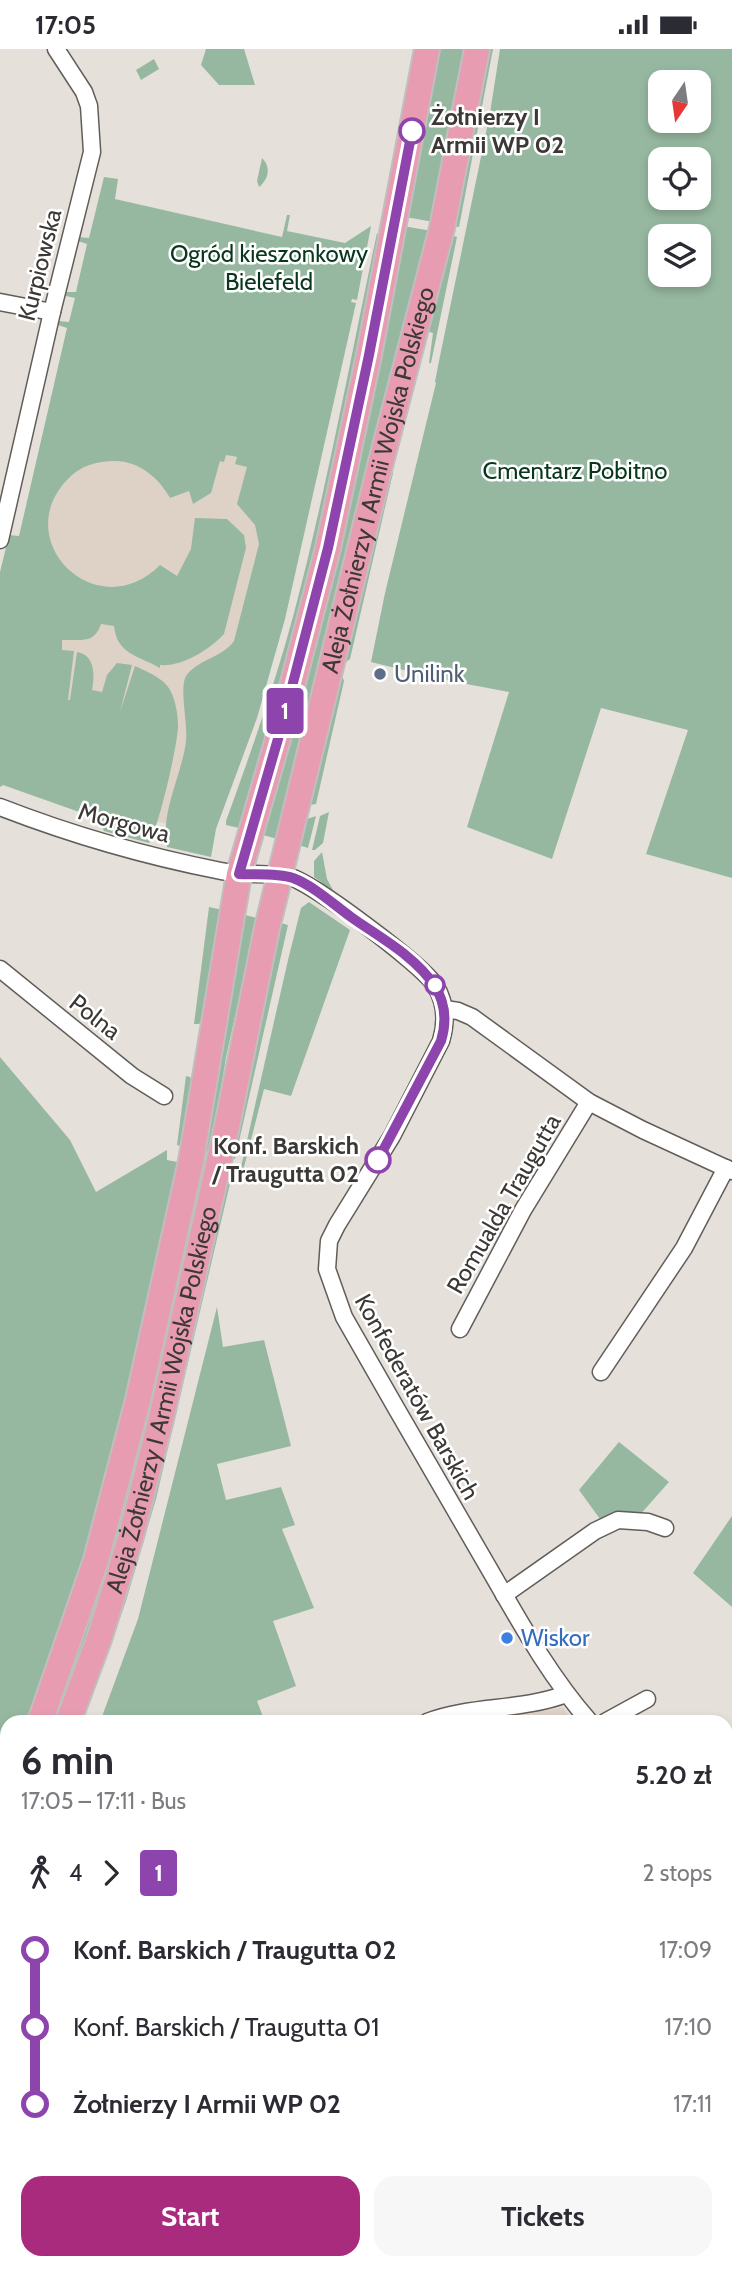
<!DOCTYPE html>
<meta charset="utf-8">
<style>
body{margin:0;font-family:Cabin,sans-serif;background:#f7f7f7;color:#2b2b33;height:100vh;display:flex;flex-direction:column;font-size:26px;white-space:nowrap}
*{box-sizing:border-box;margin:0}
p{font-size:23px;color:#7c7c81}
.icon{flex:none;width:38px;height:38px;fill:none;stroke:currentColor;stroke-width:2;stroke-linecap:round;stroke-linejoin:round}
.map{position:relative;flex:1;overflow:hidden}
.sheet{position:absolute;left:0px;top:1666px;width:733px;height:555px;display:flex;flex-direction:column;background:#fff;border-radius:21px 21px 0 0;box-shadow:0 4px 10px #0003}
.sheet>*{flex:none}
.badge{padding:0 14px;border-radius:5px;font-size:24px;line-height:46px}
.needle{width:46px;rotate:193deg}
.controls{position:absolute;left:648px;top:21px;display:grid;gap:14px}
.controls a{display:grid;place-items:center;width:63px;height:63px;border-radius:14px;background:#fff;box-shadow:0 4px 10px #0003;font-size:35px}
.map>.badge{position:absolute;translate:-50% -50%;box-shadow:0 0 0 4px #fff}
.legs{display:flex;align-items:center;gap:10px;height:77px;padding:0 21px;font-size:23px}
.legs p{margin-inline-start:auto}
.head{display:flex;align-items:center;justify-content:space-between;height:119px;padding:0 21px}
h1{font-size:38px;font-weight:700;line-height:52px}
.action{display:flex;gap:14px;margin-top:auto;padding:14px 21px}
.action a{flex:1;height:80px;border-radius:21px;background:#a82b7d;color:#fff;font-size:28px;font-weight:700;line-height:80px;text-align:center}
.action a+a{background:#f7f7f7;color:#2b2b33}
ul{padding:0 21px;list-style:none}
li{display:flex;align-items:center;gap:24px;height:77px;font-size:26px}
li i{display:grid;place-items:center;width:10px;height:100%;margin:0 9px;background:currentColor}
li i::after{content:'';width:18px;height:18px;margin:-9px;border:5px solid;border-radius:50%;background:#fff}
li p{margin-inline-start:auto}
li:first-child i{background:linear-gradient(#0000 50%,currentColor 0)}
li:last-child i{background:linear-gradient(currentColor 50%,#0000 0)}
.status{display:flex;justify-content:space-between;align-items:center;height:49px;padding:0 35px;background:#fff;direction:ltr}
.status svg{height:19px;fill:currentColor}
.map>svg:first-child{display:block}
</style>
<div class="status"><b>17:05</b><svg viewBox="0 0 49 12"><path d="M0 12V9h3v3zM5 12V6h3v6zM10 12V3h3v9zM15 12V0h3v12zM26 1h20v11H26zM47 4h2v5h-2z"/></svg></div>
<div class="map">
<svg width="732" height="2220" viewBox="0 0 732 2220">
<rect width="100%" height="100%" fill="#e6e0db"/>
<g fill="#ded2c7">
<polygon points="52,360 288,422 234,640 172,776 0,733"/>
<polygon points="563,1658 573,1673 462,1673 533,1664"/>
</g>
<g fill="#96b8a0" fill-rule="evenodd">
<polygon points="206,0 244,0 255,36 219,36 201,16"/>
<polygon points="436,0 468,0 434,173 405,168"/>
<polygon points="487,0 493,0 459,178 452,177"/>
<path d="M500,0h232v829l-86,-24 42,-124 -87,-22 -49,151 -85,-32 42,-135 -69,-13 -69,-17 14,-69 51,-210 -1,-1 3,-16 52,-253zM698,33v39h-38v-39zM698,110v39h-38v-39zM660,187h38v39h-38z"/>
<polygon points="154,10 159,20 141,31 136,21"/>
<path d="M262,109c9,9 7,21 -3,29l-2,-6z"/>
<path d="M104,128l14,2 -3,20 167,38 5,-22h3l-3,16 58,12 26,-17 -14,74 -5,-1 -1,3 5,1 -71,316 -28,99 -41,111 -5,28 -44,-10c-7,-35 15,-72 19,-106 2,-18 -7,-53 0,-65 11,-16 37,-19 48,-35l25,-97 -4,-19 -18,-21 10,-37 -12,-3 2,-7 -11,-2 -2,7 -4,-1 -9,32 -18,11 -4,-13 -19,7c-11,-20 -31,-37 -55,-37 -18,0 -36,5 -48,19 -58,61 30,148 93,85l17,11 14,-27 4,-31 32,1 17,16 2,13 -22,86c-15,16 -42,33 -64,31v3c-23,-13 -43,-14 -46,-42l-13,-2c-7,21 -21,15 -39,16v10l12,1 -6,49h2l7,-48c18,3 18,23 15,38l10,2 5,-17 10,-12 15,2 -12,47 15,-46c11,5 30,13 35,24 6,11 8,25 8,37 -1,21 -19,99 -29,116l-45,-12 -5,-12 -96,-34 -3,2v-215l9,-37 10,1 48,-208 -9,-3v-4l11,1 6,-24 -9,-2 -1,-4h11l11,-48 -9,-3v-4l11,1z"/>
<polygon points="403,177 432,182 281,791 263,786 291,690 324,557"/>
<path d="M377,184l4,7 -62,305 -48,175 -32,108 -13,-3v-4c25,-69 49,-137 68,-208 33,-125 56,-253 83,-380z"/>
<polygon points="450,186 457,188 431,314 429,314 433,284 426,282"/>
<polygon points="391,420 393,424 350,610 346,613 344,611"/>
<polygon points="343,629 344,632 316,755 308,756 338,630"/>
<polygon points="329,763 323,794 315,801 312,801 320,767"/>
<polygon points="316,767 308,799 299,796 304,771"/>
<polygon points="322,803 327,830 334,843 314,828 314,812"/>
<polygon points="309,853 350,881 291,1047 264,1040 244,1118 261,1136 241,1118 288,911 301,859"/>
<polygon points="209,858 223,861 206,969 199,975 194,975"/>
<polygon points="241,865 257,869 226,1008 211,1104 202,1102"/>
<polygon points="281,874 288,876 235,1110 229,1108"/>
<polygon points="0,1008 70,1091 96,1143 167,1101 167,1111 182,1114 99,1469 29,1673 7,1673 7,1728 0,1744"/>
<polygon points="186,1027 190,1028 195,1038 185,1098 177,1096"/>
<polygon points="199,1118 208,1120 121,1489 58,1673 49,1673"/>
<polygon points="225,1124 232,1126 156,1450 126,1552 83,1673 77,1673"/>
<polygon points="217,1258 223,1298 264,1291 291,1397 217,1415 226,1451 281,1438 295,1476 282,1480 314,1559 273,1572 296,1637 257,1652 265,1673 100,1673 138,1570"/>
<polygon points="619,1393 669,1433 638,1468 600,1470 579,1441"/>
<polygon points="732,1467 732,1558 693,1524"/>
<polygon points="7,1880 7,2214 202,2214 197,2220 0,2220 0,1893"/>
</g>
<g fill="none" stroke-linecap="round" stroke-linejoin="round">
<defs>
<g id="minor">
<polyline points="0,253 52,263"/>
<polyline points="0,491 52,263 92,103 89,57 84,43 56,0"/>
<path d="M0,758c72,28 145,49 221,64 22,5 47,1 69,6 23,6 131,87 145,108 11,18 12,36 6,56l-49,95 -55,89 -8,16 -2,28 17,48c45,79 90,157 136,236 34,58 65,118 110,169"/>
<polyline points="0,920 132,1027 164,1047"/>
<polyline points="445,960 458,962 472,968 589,1053 643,1081 732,1122"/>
<polyline points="460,1280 523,1161 589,1053"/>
<polyline points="601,1323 684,1199 726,1119"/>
<polyline points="504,1546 595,1482 618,1471 648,1473 665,1479"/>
<path d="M427,1673c44,-17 94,-11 139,-28"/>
<polyline points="605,1673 647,1650"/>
<polyline points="726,1810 732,1814"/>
<polyline points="347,2220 352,2214"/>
<polyline points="458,2220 463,2214"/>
<polyline points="583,2220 587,2214"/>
<polyline points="651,2220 653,2214"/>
</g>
<g id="primary">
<polyline points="40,1673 96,1511 138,1351 191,1112 239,825 282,676 328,499 369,306 427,0"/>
<path id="s1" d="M68,1673l31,-83 16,-51 16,-52 30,-117 66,-293 40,-198 115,-470 60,-230 35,-179"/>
<polyline points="0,1769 7,1753"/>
<polyline points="0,1830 7,1815"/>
</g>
</defs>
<use href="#minor" stroke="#625d59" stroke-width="19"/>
<use href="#primary" stroke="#c0bfbf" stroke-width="28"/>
<use href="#minor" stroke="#fff" stroke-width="16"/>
<use href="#primary" stroke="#e79cb1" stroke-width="24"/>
</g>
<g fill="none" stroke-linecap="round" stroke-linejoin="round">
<defs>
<path id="line-1" d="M378,1111l63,-119c6,-20 5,-38 -7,-56 -19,-29 -55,-48 -83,-68 -18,-13 -37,-31 -58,-39 -16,-5 -37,-3 -54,-4l43,-149 46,-177 41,-193 43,-224"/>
</defs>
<use href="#line-1" stroke="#fff" stroke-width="16"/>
<use href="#line-1" stroke="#8e44ad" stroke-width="10"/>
</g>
<g fill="#fff" stroke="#8e44ad" stroke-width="3.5">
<circle cx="412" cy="82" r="12"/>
<circle cx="435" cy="936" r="9"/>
<circle cx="378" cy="1111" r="12"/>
</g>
<circle fill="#5c6f8a" stroke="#fff" stroke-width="2.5" cx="380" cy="625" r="7"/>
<circle fill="#3f7fe0" stroke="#fff" stroke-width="2.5" cx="507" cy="1589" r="7"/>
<g text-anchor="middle" stroke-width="5" stroke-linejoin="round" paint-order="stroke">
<g font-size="24" font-weight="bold" fill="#3b3836" stroke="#fff" text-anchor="start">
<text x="431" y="76">Żołnierzy I<tspan x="431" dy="28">Armii WP 02</tspan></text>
<text x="359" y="1105" text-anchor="end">Konf. Barskich<tspan x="359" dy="28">/ Traugutta 02</tspan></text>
</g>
<g font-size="24" fill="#08371e" stroke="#fff">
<text x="269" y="213">Ogród kieszonkowy<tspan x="269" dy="28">Bielefeld</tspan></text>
<text x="575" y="430">Cmentarz Pobitno</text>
</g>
<g font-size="24" fill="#3b3836" stroke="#fff">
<text transform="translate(40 216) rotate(-76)" y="8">Kurpiowska</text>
<text dy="8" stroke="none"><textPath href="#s1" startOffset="1281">Aleja Żołnierzy I Armii Wojska Polskiego</textPath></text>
<text transform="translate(124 774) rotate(15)" y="8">Morgowa</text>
<text transform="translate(95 968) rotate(38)" y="8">Polna</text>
<text transform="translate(504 1155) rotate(-60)" y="8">Romualda Traugutta</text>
<text transform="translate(417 1348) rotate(61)" y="8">Konfederatów Barskich</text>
<text dy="8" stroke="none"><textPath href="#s1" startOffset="336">Aleja Żołnierzy I Armii Wojska Polskiego</textPath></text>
</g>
<g font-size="24" fill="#4e5e75" stroke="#fff" text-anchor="start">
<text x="394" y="633">Unilink</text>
</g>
<g font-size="24" fill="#366cbe" stroke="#fff" text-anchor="start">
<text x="521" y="1597">Wiskor</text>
</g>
</g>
</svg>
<div class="controls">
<a><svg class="needle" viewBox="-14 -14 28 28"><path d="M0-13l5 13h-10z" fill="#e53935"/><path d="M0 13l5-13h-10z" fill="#7c7c81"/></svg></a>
<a><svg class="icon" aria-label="locate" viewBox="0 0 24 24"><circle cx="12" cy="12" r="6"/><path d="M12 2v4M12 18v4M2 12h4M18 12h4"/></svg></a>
<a><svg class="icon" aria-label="layers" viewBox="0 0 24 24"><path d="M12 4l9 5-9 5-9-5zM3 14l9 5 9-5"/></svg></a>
</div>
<b class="badge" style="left:285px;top:662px;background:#8e44ad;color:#fff">1</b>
<section class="sheet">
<div class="head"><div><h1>6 min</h1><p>17:05 – 17:11 · Bus</p></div><b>5.20 zł</b></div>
<div class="legs"><svg class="icon" aria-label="walk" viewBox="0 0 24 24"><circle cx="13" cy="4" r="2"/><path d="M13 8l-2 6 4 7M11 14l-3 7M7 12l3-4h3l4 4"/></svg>4<svg class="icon" aria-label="forward" viewBox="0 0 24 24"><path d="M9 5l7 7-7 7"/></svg><b class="badge" style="background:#8e44ad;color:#fff">1</b><p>2 stops</p></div>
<ul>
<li><i style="color:#8e44ad"></i><b>Konf. Barskich / Traugutta 02</b><p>17:09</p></li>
<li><i style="color:#8e44ad"></i><span>Konf. Barskich / Traugutta 01</span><p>17:10</p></li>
<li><i style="color:#8e44ad"></i><b>Żołnierzy I Armii WP 02</b><p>17:11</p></li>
</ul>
<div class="action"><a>Start</a><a>Tickets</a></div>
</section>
</div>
